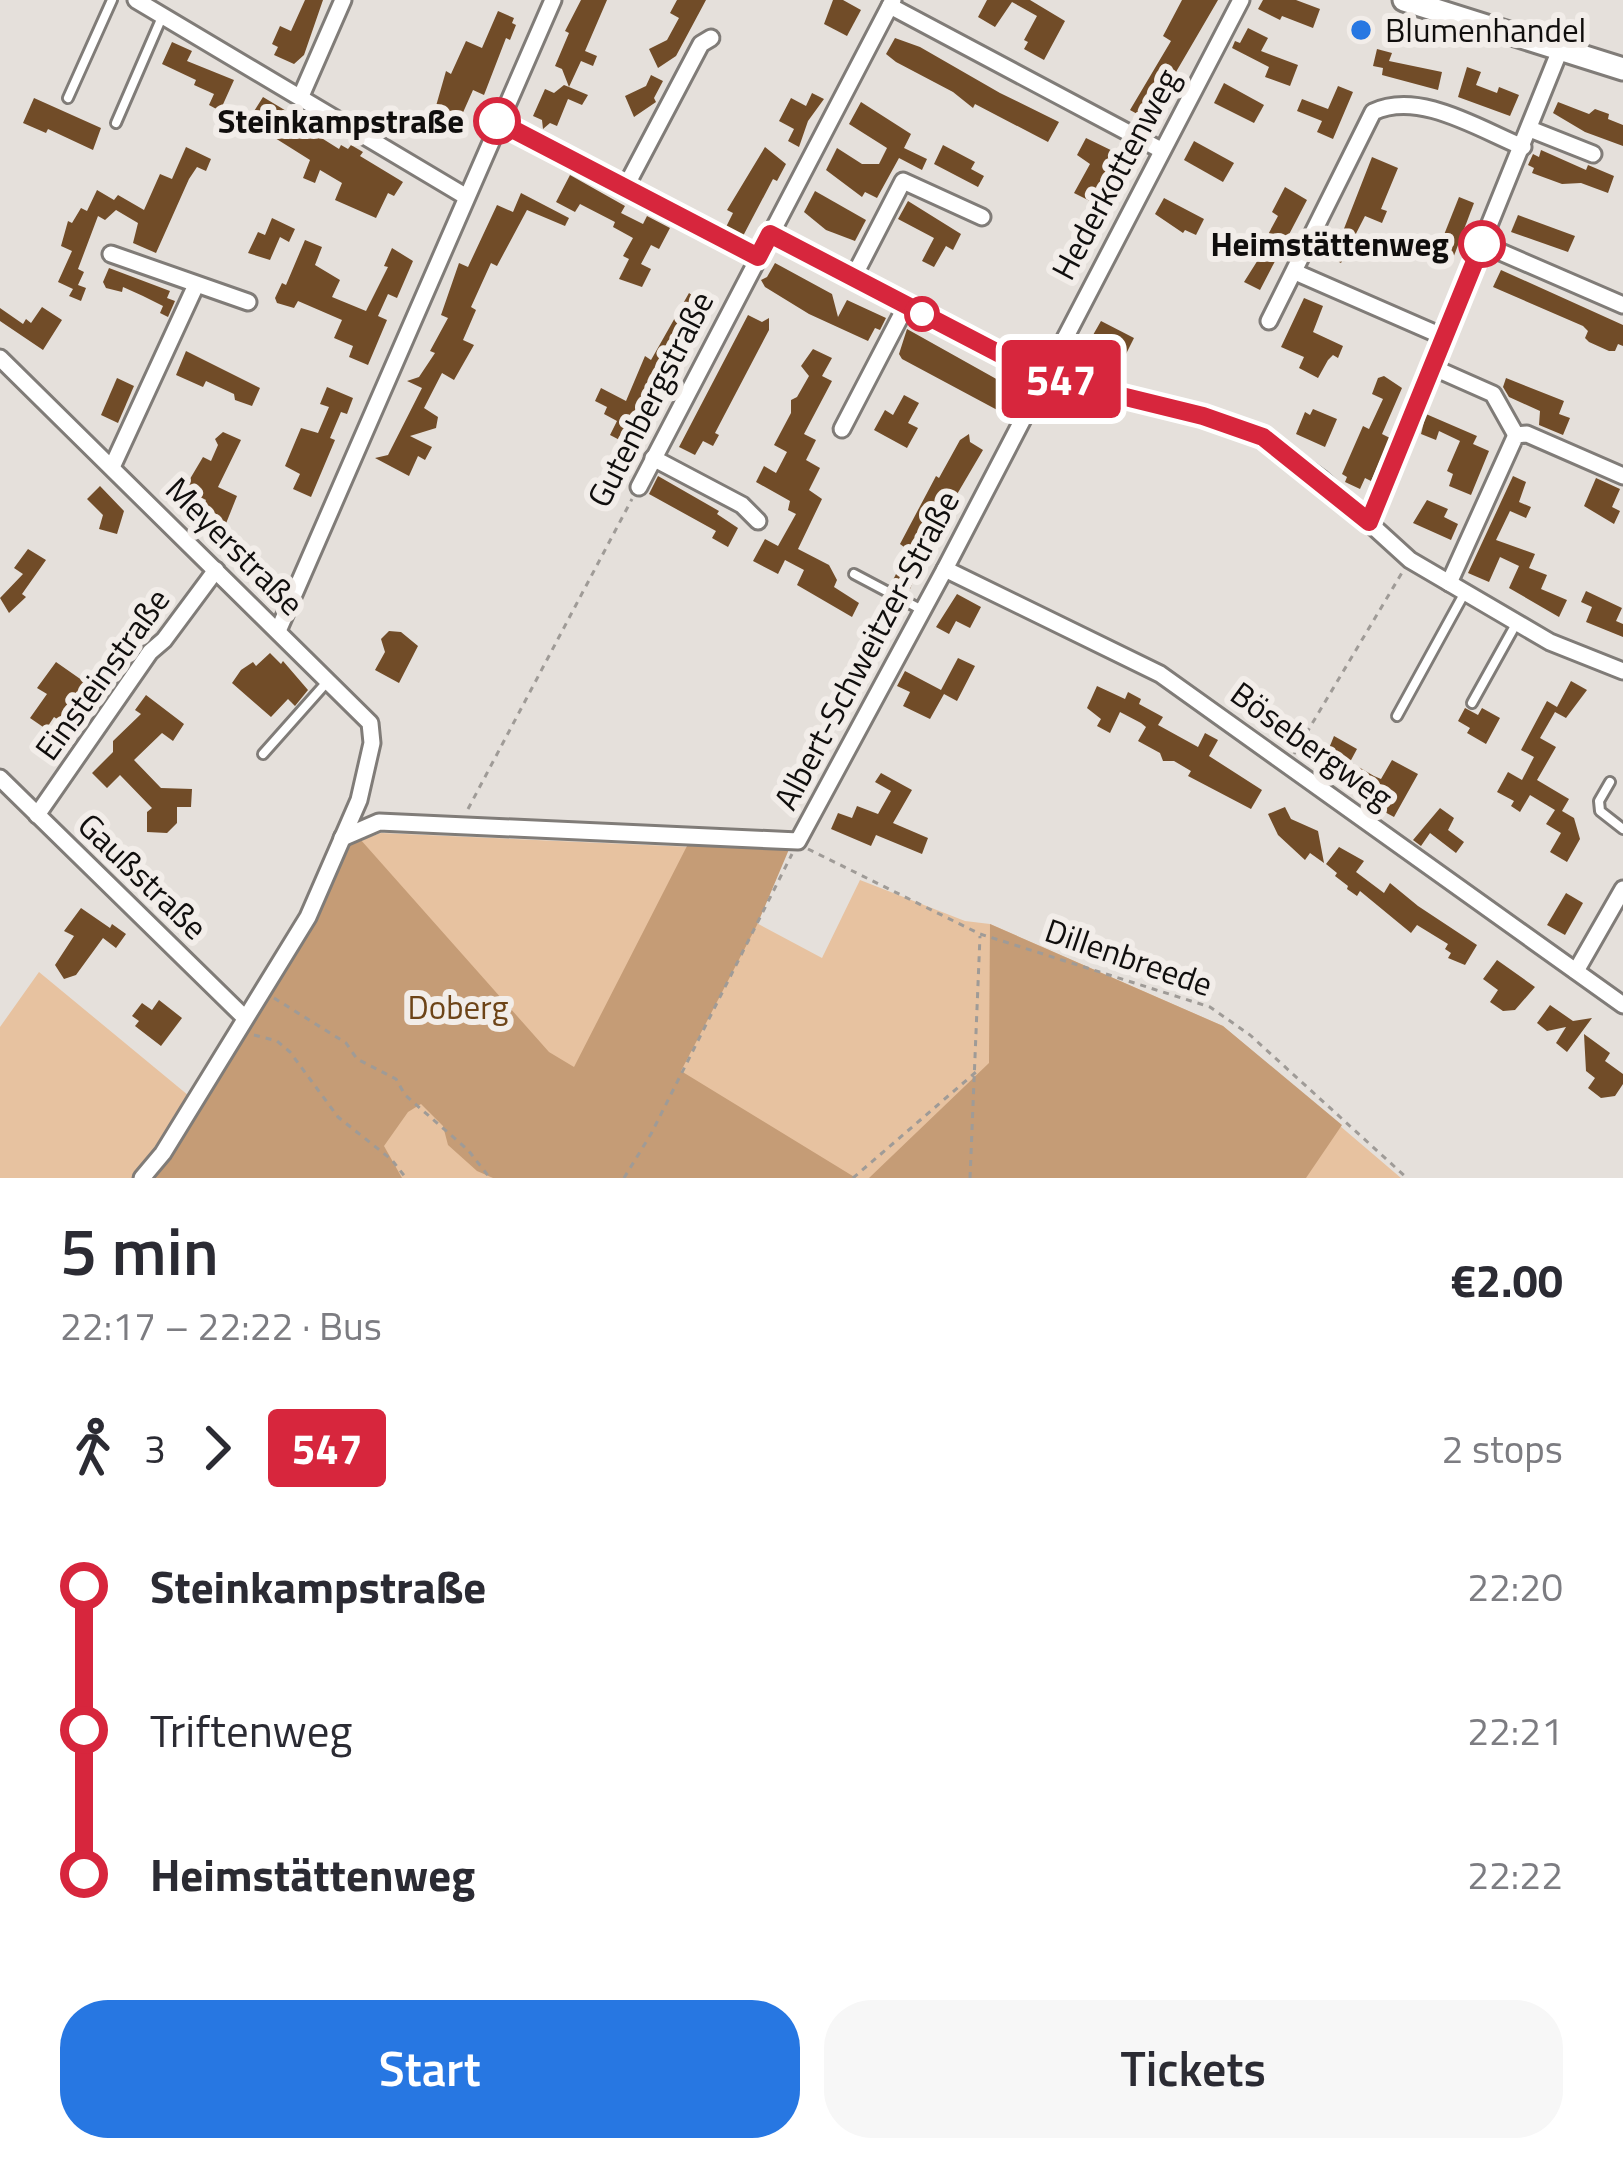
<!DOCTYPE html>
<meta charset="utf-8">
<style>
body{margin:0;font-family:"Titillium Web",sans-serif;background:#f7f7f7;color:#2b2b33;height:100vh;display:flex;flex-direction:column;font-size:45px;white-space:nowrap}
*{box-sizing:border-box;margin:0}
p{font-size:39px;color:#7c7c81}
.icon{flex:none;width:66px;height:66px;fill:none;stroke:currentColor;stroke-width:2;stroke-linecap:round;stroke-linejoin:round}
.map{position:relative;height:1178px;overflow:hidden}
.drawer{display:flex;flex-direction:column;background:#fff;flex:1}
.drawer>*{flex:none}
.badge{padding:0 24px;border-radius:9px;font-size:42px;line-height:78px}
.map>.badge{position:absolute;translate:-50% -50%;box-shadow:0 0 0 6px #fff}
.legs{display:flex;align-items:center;gap:18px;height:132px;padding:0 60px;font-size:39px}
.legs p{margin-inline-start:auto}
.summary{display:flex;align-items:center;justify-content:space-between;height:204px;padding:0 60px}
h1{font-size:66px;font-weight:600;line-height:90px}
.action{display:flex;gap:24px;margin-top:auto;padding:24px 60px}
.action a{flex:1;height:138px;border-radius:48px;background:#2777e2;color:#fff;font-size:48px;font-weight:600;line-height:138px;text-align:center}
.action a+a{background:#f7f7f7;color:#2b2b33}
ul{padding:0 60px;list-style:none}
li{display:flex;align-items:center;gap:42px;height:144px;font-size:45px}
li i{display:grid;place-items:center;width:18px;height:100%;margin:0 15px;background:currentColor}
li i::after{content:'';width:30px;height:30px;margin:-15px;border:9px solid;border-radius:50%;background:#fff}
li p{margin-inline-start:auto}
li:first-child i{background:linear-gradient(#0000 50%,currentColor 0)}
li:last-child i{background:linear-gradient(currentColor 50%,#0000 0)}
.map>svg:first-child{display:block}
</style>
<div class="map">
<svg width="1623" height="1178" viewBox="0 0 1623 1178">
<rect width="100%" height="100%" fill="#e5e0db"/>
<polygon fill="#e7c2a0" points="381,833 780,851 749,919 822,958 860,880 965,921 990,924 1223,1026 1401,1178 0,1178 0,1027 39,972 200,1105 350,844"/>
<g fill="#c59c76">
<polygon points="360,839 549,1052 574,1067 687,846 790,847 757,925 681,1071 856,1178 493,1178 477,1171 448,1145 443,1126 421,1104 408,1112 384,1146 402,1178 150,1178 340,858 350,844"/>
<polygon points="990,924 1223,1026 1342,1125 1306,1178 869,1178 989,1063"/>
</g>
<g fill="#714c28">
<polygon points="305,0 323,0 304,55 294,64 274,55 278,47 272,44 280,26 291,31"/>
<polygon points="581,0 607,0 585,51 597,56 593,66 581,61 569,87 588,95 582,105 568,99 557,126 550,123 543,129 542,120 533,116 545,89 554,93 564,85 569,87 562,69 555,66 569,33 565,31"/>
<polygon points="677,0 706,0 676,56 658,68 649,49 667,40 679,18 670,13"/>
<polygon points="833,0 843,0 861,10 847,36 824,24"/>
<polygon points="987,0 1030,0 1065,21 1044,60 1024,49 1028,42 1024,40 1037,16 1012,2 995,27 978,17"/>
<polygon points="1182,0 1218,0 1148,120 1130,110 1171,41 1163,36"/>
<polygon points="1263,0 1296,0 1320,9 1313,28 1282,16 1280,20 1258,9"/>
<polygon points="498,11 514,18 512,23 516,25 510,40 506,38 484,95 473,90 461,117 436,106 446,71 451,74 466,41 482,48"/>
<polygon points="1248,28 1268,38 1261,51 1298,65 1290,86 1265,77 1269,67 1232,48 1235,41 1240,43"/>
<polygon points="895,38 920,47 1000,93 1059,122 1048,142 975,104 973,108 953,92 896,62 886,54"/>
<polygon points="172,42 192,51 187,61 234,80 220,111 209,105 214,94 194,85 196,80 162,64"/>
<polygon points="1377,49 1392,53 1389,61 1442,72 1438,90 1382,75 1383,68 1373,66"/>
<polygon points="1467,67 1481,72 1476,85 1497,93 1499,87 1519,95 1510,116 1458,97"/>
<polygon points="651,75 663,81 654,98 656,102 634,117 625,96 646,86"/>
<polygon points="1224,83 1264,105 1254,123 1214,103"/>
<polygon points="1338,86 1353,92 1333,139 1317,132 1322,121 1297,111 1302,99 1328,109"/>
<polygon points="812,93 824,99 808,121 799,147 788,141 794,129 779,121 791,98 806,106"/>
<polygon points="263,97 288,112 283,119 300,133 304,127 339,149 341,145 348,149 351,145 363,152 360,156 403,182 394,196 388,193 376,218 335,200 342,183 320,170 315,183 303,178 310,160 275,138 279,132 251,116"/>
<polygon points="34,98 101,128 93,150 48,129 46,133 23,123"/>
<polygon points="861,102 911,134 904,148 927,159 922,170 899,158 877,198 865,192 862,197 826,170 837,148 862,164 879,164 887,148 849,124"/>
<polygon points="1558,102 1589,114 1595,109 1609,114 1608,119 1623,125 1623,146 1585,132 1553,113"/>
<polygon points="1086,138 1121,155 1096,204 1074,193 1090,164 1077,155"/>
<polygon points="1194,141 1234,163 1223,182 1184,160"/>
<polygon points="943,145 975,162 971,169 984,176 978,187 934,164"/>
<polygon points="186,147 211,159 206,171 197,167 189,179 156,253 133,243 138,223 116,210 105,220 98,216 78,269 84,272 78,285 86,288 81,301 69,296 73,289 58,282 72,251 61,246 68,221 72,223 81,208 87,211 97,190 114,200 118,195 144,210 160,174 172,179"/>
<polygon points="765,147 786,164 777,181 773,179 743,236 726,227 733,213 727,210"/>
<polygon points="1541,150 1586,170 1588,165 1614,176 1608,193 1581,183 1562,184 1532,173 1534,168 1528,165 1533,154 1539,157"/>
<polygon points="1372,157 1398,168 1381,209 1387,211 1382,223 1365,216 1341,263 1327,256 1333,242 1338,244"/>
<polygon points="570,175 625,206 621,213 643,224 647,216 670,228 659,249 651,245 641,264 651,269 642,287 619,279 629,259 623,256 633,238 613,227 615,222 580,204 575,212 556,202"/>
<polygon points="1285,187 1307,200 1260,290 1244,282 1268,244 1264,242 1278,216 1272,212"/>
<polygon points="815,191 866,220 855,241 826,230 804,212"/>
<polygon points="521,193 569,218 565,226 527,210 497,266 491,263 471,307 476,310 463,340 474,345 454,380 442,373 424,408 438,417 436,428 410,436 432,447 425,460 418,456 409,476 375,458 388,455 422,388 407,381 419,377 435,353 430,351 448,318 441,315 459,263 468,267 497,205 513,212"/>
<polygon points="1459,197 1474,203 1452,261 1436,255"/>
<polygon points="1164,198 1204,219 1196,235 1185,230 1183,233 1155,214"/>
<polygon points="908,201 961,234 953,250 946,246 934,267 922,261 934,238 898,219"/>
<polygon points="1518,215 1575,236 1568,252 1511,232"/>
<polygon points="272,218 295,229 289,242 280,237 270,260 248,253 258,232 265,235"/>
<polygon points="305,240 322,247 315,265 340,280 332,297 366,311 388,267 384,266 392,248 413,261 397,298 388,294 378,316 387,320 368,365 349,357 353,346 334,338 342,320 298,301 294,308 277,303 275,298 282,283 286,285"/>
<polygon points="775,263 832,294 838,317 847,300 886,318 880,330 875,328 868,341 809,314 765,287 761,280 767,277"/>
<polygon points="109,268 170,291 167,298 175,301 168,317 160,313 163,306 143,296 123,287 122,292 106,288 103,282"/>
<polygon points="1501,270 1623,325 1623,346 1618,344 1615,351 1609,351 1589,342 1585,338 1588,331 1583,326 1493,287"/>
<polygon points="689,293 705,305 699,323 635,448 610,435 617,421 604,414 607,407 595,401 601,388 626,401 645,356 651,360"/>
<polygon points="1304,298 1323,306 1313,332 1343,346 1338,358 1333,355 1328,360 1318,378 1299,368 1304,357 1281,347"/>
<polygon points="42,307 62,320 43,350 0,321 0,308 23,324 26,319 31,323"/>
<polygon points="748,315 762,322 769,318 769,330 715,433 719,435 713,446 703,441 695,455 679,447"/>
<polygon points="1101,321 1134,338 1126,354 1105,342 1102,348 1089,342"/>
<polygon points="907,329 1016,390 1008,404 1013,411 1001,412 902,359 899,354"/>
<polygon points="813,349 832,358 822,376 832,381 804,434 816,440 806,460 820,468 809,490 822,499 798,549 829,565 837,580 834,587 859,603 852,617 797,585 804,570 785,560 778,574 753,561 765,539 778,546 796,514 788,510 790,501 756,482 764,466 776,473 787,452 774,445 791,413 791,400 797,397 809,376 801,366"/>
<polygon points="186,351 260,388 252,406 235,400 234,394 206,381 203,387 176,375"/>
<polygon points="1384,376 1402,388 1382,434 1390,438 1371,481 1365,478 1360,489 1345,482 1347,477 1342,474 1363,426 1369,429 1383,399 1372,394 1378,378"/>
<polygon points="117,378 134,386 118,423 101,415"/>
<polygon points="1506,378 1564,401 1559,414 1570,418 1563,435 1539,425 1540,411 1509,397 1503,387"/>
<polygon points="327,387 353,398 347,414 341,412 330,438 335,440 311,497 293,489 300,474 285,466 301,428 318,433 329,407 320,404"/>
<polygon points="904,395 919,403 908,423 918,428 907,448 874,430 885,410 893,415"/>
<polygon points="1313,409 1337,419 1325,447 1296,434 1305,412 1310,415"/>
<polygon points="1426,414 1477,436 1473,444 1489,451 1471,495 1449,486 1453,474 1447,471 1460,441 1439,431 1436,440 1421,434"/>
<polygon points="223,432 241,440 218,487 237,496 223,531 211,525 216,514 204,505 206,500 184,489 203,457 211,461 218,445 215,439"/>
<polygon points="969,434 970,442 983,450 946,513 949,515 944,524 939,522 910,589 893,580 901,564 897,561 904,547 900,544 936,476 939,478 960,440"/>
<polygon points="658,476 719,511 717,514 738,528 728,547 712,538 716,531 649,494"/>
<polygon points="1513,476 1526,482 1519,502 1531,507 1526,518 1510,511 1496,540 1535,554 1529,568 1547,575 1541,589 1567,600 1559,617 1509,588 1519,566 1500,557 1489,582 1468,573"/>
<polygon points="1596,478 1620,489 1612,507 1620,511 1614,524 1584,506"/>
<polygon points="100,486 124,511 117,534 99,529 103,515 87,499"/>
<polygon points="1427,500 1448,509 1444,517 1458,524 1451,540 1413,523"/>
<polygon points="28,549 46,560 22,594 26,597 9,613 0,598 23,574 14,568"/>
<polygon points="1586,591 1622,608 1616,621 1623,624 1623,637 1586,622 1592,607 1581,602"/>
<polygon points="957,594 981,607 970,628 956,621 949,634 936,627"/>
<polygon points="389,631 401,632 418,646 399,683 375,670 385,652 381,639"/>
<polygon points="270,653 281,664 283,661 308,690 295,706 288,699 271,717 232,683 241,670 253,662 256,666"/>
<polygon points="958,658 975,666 957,701 944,694 930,719 903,706 910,692 897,686 905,671 941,690"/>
<polygon points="56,662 86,683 60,721 54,717 46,729 30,718 47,694 37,688"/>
<polygon points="1571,681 1587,690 1566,718 1555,712 1540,738 1556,747 1537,780 1569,799 1562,811 1574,818 1580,839 1567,862 1550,852 1561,833 1546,824 1555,810 1530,795 1520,812 1511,806 1514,801 1497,792 1508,772 1522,780 1534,757 1521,750 1547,701 1557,707"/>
<polygon points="1097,686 1125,699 1128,692 1141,699 1139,704 1163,717 1158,725 1198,747 1205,733 1218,740 1209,756 1262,790 1251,809 1188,776 1191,771 1174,761 1163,761 1160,753 1138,741 1146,727 1141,723 1120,712 1110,733 1097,726 1101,719 1087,708"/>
<polygon points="146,695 184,724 173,741 162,733 134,760 161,788 192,789 191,807 177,807 177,823 167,833 147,832 147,812 152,808 120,775 107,788 92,773 113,752 113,741 141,714 135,710"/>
<polygon points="1465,708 1478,715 1482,708 1500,718 1486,744 1467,733 1470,728 1458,721"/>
<polygon points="1334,736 1357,749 1350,762 1374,776 1381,779 1392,760 1418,774 1394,817 1381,810 1388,797 1342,774 1345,769 1325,758"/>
<polygon points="881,773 912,790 893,823 928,838 922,854 876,835 871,846 831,829 838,813 852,818 857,806 878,814 891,791 875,782"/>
<polygon points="1285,807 1291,819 1318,831 1324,863 1310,853 1305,860 1278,835 1268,814"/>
<polygon points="1440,808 1454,818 1448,830 1464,842 1456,853 1430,833 1421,846 1413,840"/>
<polygon points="1339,847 1364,861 1356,872 1384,893 1390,883 1418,906 1477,945 1465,965 1448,958 1451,953 1445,949 1448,944 1417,925 1411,933 1360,891 1357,896 1347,889 1348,886 1335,876 1337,873 1326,864"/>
<polygon points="1566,893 1583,903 1565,935 1547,925"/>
<polygon points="81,908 110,928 112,924 126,934 116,948 103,938 76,975 64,979 55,965 74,936 64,931"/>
<polygon points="1497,960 1535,987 1515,1010 1503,1011 1490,1002 1498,990 1483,979"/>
<polygon points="159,1000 182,1018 161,1046 135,1026 139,1021 132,1016 142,1003 152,1010"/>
<polygon points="1550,1005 1573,1021 1592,1018 1567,1052 1556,1043 1566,1027 1547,1031 1537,1023"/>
<polygon points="1584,1034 1610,1053 1605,1061 1623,1074 1623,1084 1615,1096 1601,1098 1588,1088 1595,1078 1586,1071"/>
</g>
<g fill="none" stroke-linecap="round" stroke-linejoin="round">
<defs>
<g id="lane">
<polyline points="68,98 112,0"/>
<polyline points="116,123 162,17"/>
<polyline points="854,574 922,610"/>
<polyline points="1472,703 1516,624"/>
<polyline points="1397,716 1464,594"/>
<polyline points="263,754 327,682"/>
<polyline points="1610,782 1599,801 1600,811 1623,829"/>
</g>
<g id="street">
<polyline points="136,0 465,196"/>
<polyline points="890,6 1161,150"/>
<polyline points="301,96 343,0"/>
<polyline points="497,120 758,257"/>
<polyline points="1530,129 1593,154"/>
<polyline points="625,188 701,44 711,38"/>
<polyline points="770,234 1044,377 1203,416 1263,437 1321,479 1410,560 1550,642 1623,671"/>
<polyline points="1482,244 1623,305"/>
<polyline points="111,254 248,302"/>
<polyline points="1295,272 1444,337"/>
<polyline points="853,278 903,181 982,217"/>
<path d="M1269,321l104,-209c46,-22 106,17 150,35"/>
<polyline points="0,358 370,723 372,743 359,800 308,917 163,1153 142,1178"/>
<polyline points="1432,367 1493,394 1516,435"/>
<polyline points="842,429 906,306"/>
<polyline points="653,458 742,505 758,521"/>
<polyline points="112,467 196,285"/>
<polyline points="639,487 893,0"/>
<polyline points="1369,522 1560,50"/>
<polyline points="945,569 1160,674 1623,1005"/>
<polyline points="1449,583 1516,435 1527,434 1623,476"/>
<polyline points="278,631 553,0"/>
<polyline points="0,778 244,1017"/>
<polyline points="37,815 150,652 164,640 216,570"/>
<polyline points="342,838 379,822 798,841 945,569 1241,0"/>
<polyline points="1576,971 1623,889"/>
</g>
<polyline id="secondary" points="1404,0 1623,69"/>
</defs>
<use href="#lane" stroke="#807c78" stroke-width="14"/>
<use href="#street" stroke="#807c78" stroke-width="21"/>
<use href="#secondary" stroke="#807c78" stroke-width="27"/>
<g stroke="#9f9b97" stroke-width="3" stroke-dasharray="6 6" stroke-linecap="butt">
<polyline points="1294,754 1403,571"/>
<polyline points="468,809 632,499"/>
<polyline points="808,849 980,934 1210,1007 1250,1035 1407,1178"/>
<polyline points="274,998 346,1043 357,1059 396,1079 405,1095 468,1150 490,1178"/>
<polyline points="254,1035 277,1041 290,1052 338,1117 392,1160 406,1178"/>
<polyline points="624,1178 651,1134 792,854"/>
<polyline points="853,1178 976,1072"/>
<polyline points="970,1178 980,936"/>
</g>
<use href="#lane" stroke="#fff" stroke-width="8"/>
<use href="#street" stroke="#fff" stroke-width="15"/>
<use href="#secondary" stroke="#fff" stroke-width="21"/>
</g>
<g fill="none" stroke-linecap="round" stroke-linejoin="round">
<defs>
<polyline id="line-1" points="497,121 758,257 770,234 1044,377 1203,416 1263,437 1369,522 1482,244"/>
</defs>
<use href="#line-1" stroke="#fff" stroke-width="27"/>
<use href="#line-1" stroke="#d7263d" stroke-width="18"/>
</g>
<circle fill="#2777e2" stroke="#f2ede9" stroke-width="4.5" cx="1361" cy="30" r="12"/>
<g fill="#fff" stroke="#d7263d" stroke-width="6">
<circle cx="497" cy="121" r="21"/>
<circle cx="1482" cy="244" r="21"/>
<circle cx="922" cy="314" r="15"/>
</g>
<g text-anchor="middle" stroke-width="12" stroke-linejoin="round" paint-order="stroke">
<g font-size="33" fill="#100e0d" stroke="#f2ede9" text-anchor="start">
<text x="1385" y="42">Blumenhandel</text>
</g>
<g font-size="33" font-weight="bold" fill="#100e0d" stroke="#f2ede9" text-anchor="end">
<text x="464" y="133">Steinkampstraße</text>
<text x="1449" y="256">Heimstättenweg</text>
</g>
<g font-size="33" fill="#100e0d" stroke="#f2ede9">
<text transform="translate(1115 174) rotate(-62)" y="12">Hederkottenweg</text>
<text transform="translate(650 399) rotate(-63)" y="12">Gutenbergstraße</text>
<text transform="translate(235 546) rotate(45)" y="12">Meyerstraße</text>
<text transform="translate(866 650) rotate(-62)" y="12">Albert-Schweitzer-Straße</text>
<text transform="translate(102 674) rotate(-54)" y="12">Einsteinstraße</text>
<text transform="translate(1312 745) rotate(36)" y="12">Bösebergweg</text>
<text transform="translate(143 876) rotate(44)" y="12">Gaußstraße</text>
<text transform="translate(1129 957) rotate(19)" y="12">Dillenbreede</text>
</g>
<g font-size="33" fill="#6d4418" stroke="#f2ede9">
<text x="458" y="1019">Doberg</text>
</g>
</g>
</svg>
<b class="badge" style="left:1061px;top:379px;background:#d7263d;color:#fff">547</b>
</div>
<section class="drawer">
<div class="summary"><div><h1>5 min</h1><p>22:17 – 22:22 · Bus</p></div><b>€2.00</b></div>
<div class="legs"><svg class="icon" aria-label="walk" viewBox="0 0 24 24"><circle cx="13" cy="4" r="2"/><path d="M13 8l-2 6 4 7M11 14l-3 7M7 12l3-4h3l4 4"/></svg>3<svg class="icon" aria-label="forward" viewBox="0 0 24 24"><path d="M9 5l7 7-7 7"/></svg><b class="badge" style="background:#d7263d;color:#fff">547</b><p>2 stops</p></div>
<ul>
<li><i style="color:#d7263d"></i><b>Steinkampstraße</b><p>22:20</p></li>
<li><i style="color:#d7263d"></i><span>Triftenweg</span><p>22:21</p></li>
<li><i style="color:#d7263d"></i><b>Heimstättenweg</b><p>22:22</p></li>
</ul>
<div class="action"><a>Start</a><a>Tickets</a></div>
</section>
